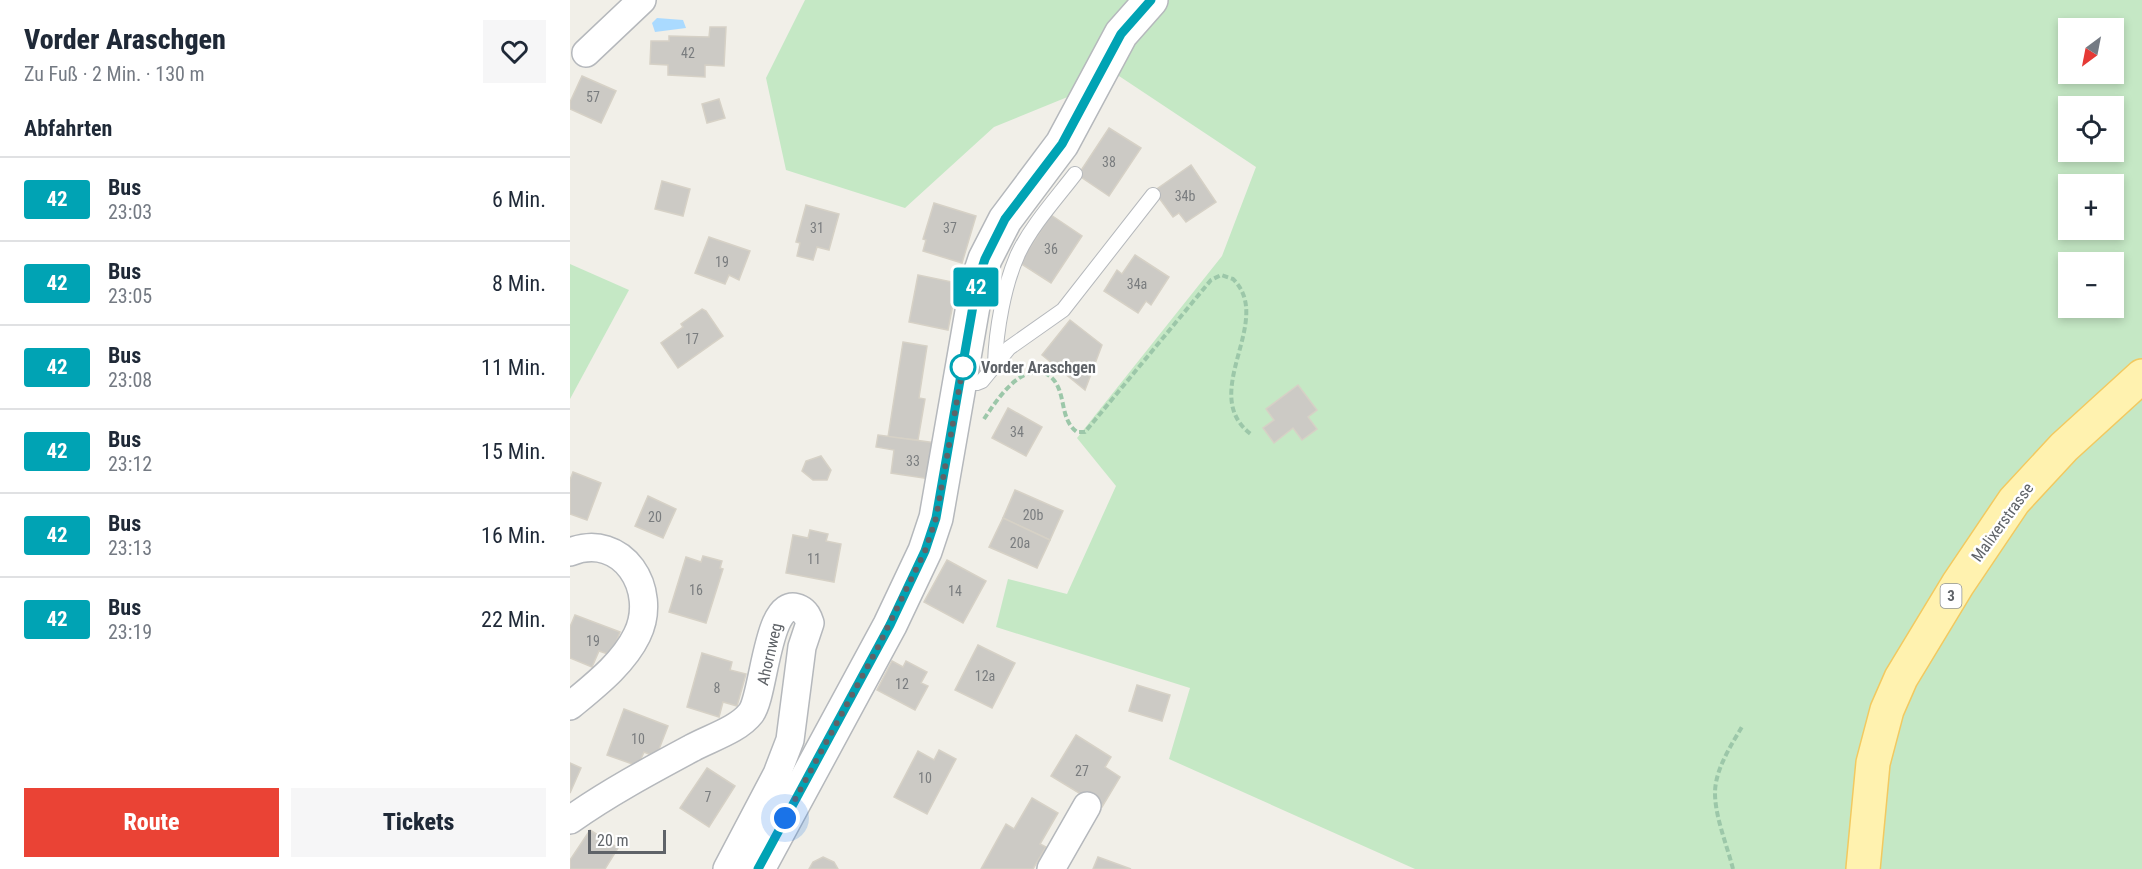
<!DOCTYPE html>
<html lang="de">
<meta charset="utf-8">
<style>
body{margin:0;font-family:"Roboto Condensed",sans-serif;background:#f6f6f7;color:#1f2937;height:100vh;display:flex;flex-direction:column;font-size:22px;white-space:nowrap}
*{box-sizing:border-box;margin:0}
p{font-size:20px;color:#747a83}
.icon{flex:none;width:33px;height:33px;fill:none;stroke:currentColor;stroke-width:2;stroke-linecap:round;stroke-linejoin:round}
.map{position:relative;flex:1;overflow:hidden}
.sheet{display:flex;flex-direction:column;background:#fff;width:570px}
.sheet>*{flex:none}
.badge{padding:0 12px;border-radius:4px;font-size:21px;line-height:39px}
.needle{width:39px;rotate:212deg}
.buttons{position:absolute;left:1488px;top:18px;display:grid;gap:12px}
.buttons a{display:grid;place-items:center;width:66px;height:66px;border-radius:0px;background:#fff;box-shadow:0 3px 9px #0003;font-size:30px}
.scale{position:absolute;left:18px;bottom:15px;width:78px;box-sizing:border-box;padding-left:6px;border:3px solid #5f6368;border-top:0;font-size:16px;line-height:21px;white-space:nowrap;color:#5f6368;-webkit-text-stroke:4px #fff;paint-order:stroke}
.you{position:absolute;width:30px;height:30px;margin:-15px;border:4px solid #fff;border-radius:50%;background:#1a73e8;box-shadow:0 0 0 9px #1a73e833}
.map>.badge{position:absolute;translate:-50% -50%;box-shadow:0 0 0 3px #fff}
h2{padding:0 24px;font-size:22px;line-height:54px}
.round{display:grid;place-items:center;flex:none;width:63px;height:63px;border-radius:0px;background:#f6f6f7}
.headline{display:flex;align-items:center;justify-content:space-between;height:102px;padding:0 24px}
h1{font-size:28px;font-weight:800;line-height:45px}
.action{display:flex;gap:12px;margin-top:auto;padding:12px 24px}
.action a{flex:1;height:69px;border-radius:0px;background:#ea4335;color:#fff;font-size:24px;font-weight:800;line-height:69px;text-align:center}
.action a+a{background:#f6f6f7;color:#1f2937}
ul{padding:0;list-style:none}
li{display:flex;align-items:center;gap:18px;height:84px;padding:0 24px;border-top:2px solid #e0e1e3}
li div{flex:1}
li b{display:block;font-size:22px}
li em{font-style:normal}
li .badge{min-width:66px;font-weight:700;text-align:center}
main{display:flex;flex:1;min-height:0}
.map>svg:first-child{display:block}
</style>
<main>
<section class="sheet">
<div class="headline"><div><h1>Vorder Araschgen</h1><p>Zu Fuß · 2 Min. · 130 m</p></div><a class="round"><svg class="icon" aria-label="heart" viewBox="0 0 24 24"><path d="M12 20l-8-8c-3-5 5-10 8-4 3-6 11-1 8 4z"/></svg></a></div>
<h2>Abfahrten</h2>
<ul>
<li><span class="badge" style="background:#00a3b4;color:#fff">42</span><div><b>Bus</b><p>23:03</p></div><em>6 Min.</em></li>
<li><span class="badge" style="background:#00a3b4;color:#fff">42</span><div><b>Bus</b><p>23:05</p></div><em>8 Min.</em></li>
<li><span class="badge" style="background:#00a3b4;color:#fff">42</span><div><b>Bus</b><p>23:08</p></div><em>11 Min.</em></li>
<li><span class="badge" style="background:#00a3b4;color:#fff">42</span><div><b>Bus</b><p>23:12</p></div><em>15 Min.</em></li>
<li><span class="badge" style="background:#00a3b4;color:#fff">42</span><div><b>Bus</b><p>23:13</p></div><em>16 Min.</em></li>
<li><span class="badge" style="background:#00a3b4;color:#fff">42</span><div><b>Bus</b><p>23:19</p></div><em>22 Min.</em></li>
</ul>
<div class="action"><a>Route</a><a>Tickets</a></div>
</section>
<div class="map">
<svg width="1572" height="869" viewBox="0 0 1572 869">
<rect width="100%" height="100%" fill="#f1efe8"/>
<g fill="#c5e8c5" fill-rule="evenodd">
<path d="M235,0h1337v869h-727l-246,-110 21,-71 -194,-61 12,-48 59,15 49,-108 -39,-48 145,-182 34,-89 -137,-91 -125,51 -89,81 -119,-38 -20,-92zM1498,28h46v46h-46zM1498,106h46v46h-46zM1498,184h46v46h-46zM1498,262h46v46h-46z"/>
<polygon points="0,264 59,290 0,399"/>
</g>
<polygon fill="#aadaff" points="87,18 113,20 116,28 85,32 82,23"/>
<g fill="#cccac5" stroke="#d6d1c6" stroke-width="1.5">
<polygon points="140,27 156,27 154,66 135,65 135,77 98,75 98,65 80,64 81,41 99,41 99,36 139,37"/>
<polygon points="12,76 46,91 31,123 0,109 0,102"/>
<polygon points="149,99 155,118 137,123 132,104"/>
<polygon points="539,128 571,148 539,196 508,175"/>
<polygon points="621,165 646,202 616,222 609,213 603,217 584,191"/>
<polygon points="92,181 120,189 113,216 85,209"/>
<polygon points="364,203 406,216 392,263 353,251 356,240 353,239"/>
<polygon points="236,205 269,214 259,250 247,247 243,260 227,256 230,243 226,242"/>
<polygon points="481,215 512,236 481,283 450,263"/>
<polygon points="139,237 180,251 169,280 159,275 155,284 125,273"/>
<polygon points="565,255 599,277 581,305 576,301 568,313 534,291 547,270 552,274"/>
<polygon points="348,275 387,283 378,330 339,322"/>
<polygon points="132,309 136,311 153,336 108,368 91,343 113,327 111,324"/>
<polygon points="500,320 532,345 515,390 472,355"/>
<polygon points="333,342 357,346 349,398 355,399 348,440 318,437"/>
<polygon points="728,385 747,410 738,417 747,429 732,440 723,428 704,443 693,428 704,420 696,409"/>
<polygon points="438,408 472,427 456,456 422,438"/>
<polygon points="308,435 366,443 360,479 321,473 324,450 306,447"/>
<polygon points="251,456 261,470 257,480 243,480 232,471 236,461"/>
<polygon points="3,472 31,483 17,520 0,514 0,480"/>
<polygon points="445,490 493,511 480,540 433,518"/>
<polygon points="78,496 106,509 93,538 65,526"/>
<polygon points="433,518 480,540 467,568 419,547"/>
<polygon points="240,530 258,534 256,541 271,544 264,582 216,573 223,535 238,538"/>
<polygon points="133,556 152,561 150,568 153,569 136,623 99,612 116,557 131,562"/>
<polygon points="377,560 416,581 393,623 354,602"/>
<polygon points="5,615 50,632 41,655 29,651 22,667 0,658 0,627"/>
<polygon points="408,645 445,663 422,708 385,690"/>
<polygon points="132,653 162,662 160,670 176,674 167,706 153,702 149,717 117,707"/>
<polygon points="322,661 333,667 336,661 357,672 351,683 358,686 345,710 307,690"/>
<polygon points="567,685 600,695 592,721 559,711"/>
<polygon points="54,709 98,726 86,757 74,752 68,766 37,755"/>
<polygon points="506,735 541,757 535,767 550,777 532,807 481,776"/>
<polygon points="369,750 386,759 357,814 324,797 348,751 364,760"/>
<polygon points="0,763 11,768 0,793"/>
<polygon points="137,768 165,786 139,827 110,808"/>
<polygon points="462,798 488,813 470,844 476,847 463,869 411,869 436,824 444,829"/>
<polygon points="20,830 48,848 35,869 0,869 0,860"/>
<polygon points="253,857 264,862 268,869 239,869 243,862"/>
<polygon points="528,857 561,869 523,869"/>
</g>
<g fill="none" stroke-linecap="round" stroke-linejoin="round">
<defs>
<g id="service">
<path d="M425,364c1,-34 9,-79 23,-110 14,-29 37,-54 57,-80"/>
<polyline points="390,383 407,383 412,381 439,348 493,310 583,195"/>
</g>
<g id="minor">
<polyline points="16,53 72,0"/>
<path d="M0,552c53,-21 89,38 67,83 -14,29 -43,51 -67,71"/>
<path d="M0,820c38,-27 81,-50 122,-72 18,-10 46,-18 59,-35 14,-19 16,-121 49,-104 6,3 8,8 10,14l-8,24 -12,93 -13,34 -50,95"/>
<polyline points="481,869 517,806"/>
</g>
<polyline id="tertiary" points="188,869 320,625 355,551 366,518 407,283 415,259 435,220 492,144 551,34 581,0"/>
<polyline id="primary" points="1293,869 1303,763 1317,710 1331,678 1388,584 1444,501 1494,447 1572,376"/>
</defs>
<use href="#service" stroke="#b5b8bc" stroke-width="16"/>
<use href="#minor" stroke="#b5b8bc" stroke-width="30"/>
<use href="#tertiary" stroke="#b5b8bc" stroke-width="36"/>
<use href="#primary" stroke="#f2c960" stroke-width="36"/>
<g stroke="#9cc7a9" stroke-width="4" stroke-dasharray="6 3" stroke-linecap="butt">
<path d="M414,419c13,-19 33,-51 59,-47 27,12 13,45 34,60h8l126,-152 10,-5 12,4c43,42 -37,115 19,156"/>
<path d="M1163,869c-6,-24 -18,-52 -18,-76 0,-24 17,-49 28,-68"/>
</g>
<use href="#service" stroke="#fff" stroke-width="14"/>
<use href="#minor" stroke="#fff" stroke-width="27"/>
<use href="#tertiary" stroke="#fff" stroke-width="33"/>
<use href="#primary" stroke="#fff2af" stroke-width="33"/>
</g>
<g fill="none" stroke-linecap="round" stroke-linejoin="round">
<defs>
<polyline id="line" points="188,869 320,625 355,551 366,518 407,283 415,259 435,219 492,144 551,34 581,0"/>
</defs>
<use href="#line" stroke="#fff" stroke-width="14"/>
<use href="#line" stroke="#00a3b4" stroke-width="9"/>
<polyline stroke="#5f6368" stroke-width="6" stroke-dasharray="0 10.8" points="215,818 307,649 355,551 366,518 393,367"/>
</g>
<circle fill="#fff" stroke="#00a3b4" stroke-width="3" cx="393" cy="367" r="12"/>
<g text-anchor="middle" stroke-width="5" stroke-linejoin="round" paint-order="stroke">
<g font-size="14" fill="#7a7d7f">
<text x="118" y="58">42</text>
<text x="23" y="102">57</text>
<text x="539" y="167">38</text>
<text x="615" y="201">34b</text>
<text x="247" y="233">31</text>
<text x="380" y="233">37</text>
<text x="481" y="254">36</text>
<text x="152" y="267">19</text>
<text x="567" y="289">34a</text>
<text x="122" y="344">17</text>
<text x="447" y="437">34</text>
<text x="343" y="466">33</text>
<text x="463" y="520">20b</text>
<text x="85" y="522">20</text>
<text x="450" y="548">20a</text>
<text x="244" y="564">11</text>
<text x="126" y="595">16</text>
<text x="385" y="596">14</text>
<text x="23" y="646">19</text>
<text x="415" y="681">12a</text>
<text x="332" y="689">12</text>
<text x="147" y="693">8</text>
<text x="68" y="744">10</text>
<text x="512" y="776">27</text>
<text x="355" y="783">10</text>
<text x="138" y="802">7</text>
</g>
<rect fill="#fff" stroke="#8f9295" stroke-width="1.5" x="1370.5" y="584" width="21" height="24" rx="4.5"/>
<g font-size="15" font-weight="bold" fill="#5f6368">
<text x="1381" y="601">3</text>
</g>
<g font-size="16" font-weight="bold" fill="#5f6368" stroke="#fff" text-anchor="start">
<text x="411" y="373">Vorder Araschgen</text>
</g>
<g font-size="16" fill="#5f6368" stroke="#fff">
<text transform="translate(1432 522) rotate(-54)" y="6">Malixerstrasse</text>
<text transform="translate(199 654) rotate(-77)" y="6">Ahornweg</text>
</g>
</g>
</svg>
<div class="buttons">
<a><svg class="needle" viewBox="-14 -14 28 28"><path d="M0-13l5 13h-10z" fill="#e53935"/><path d="M0 13l5-13h-10z" fill="#747a83"/></svg></a>
<a><svg class="icon" aria-label="locate" viewBox="0 0 24 24"><circle cx="12" cy="12" r="6"/><path d="M12 2v4M12 18v4M2 12h4M18 12h4"/></svg></a>
<a>+</a>
<a>−</a>
</div>
<div class="scale">20 m</div>
<div class="you" style="left:215px;top:818px"></div>
<b class="badge" style="left:406px;top:287px;background:#00a3b4;color:#fff">42</b>
</div>
</main>
